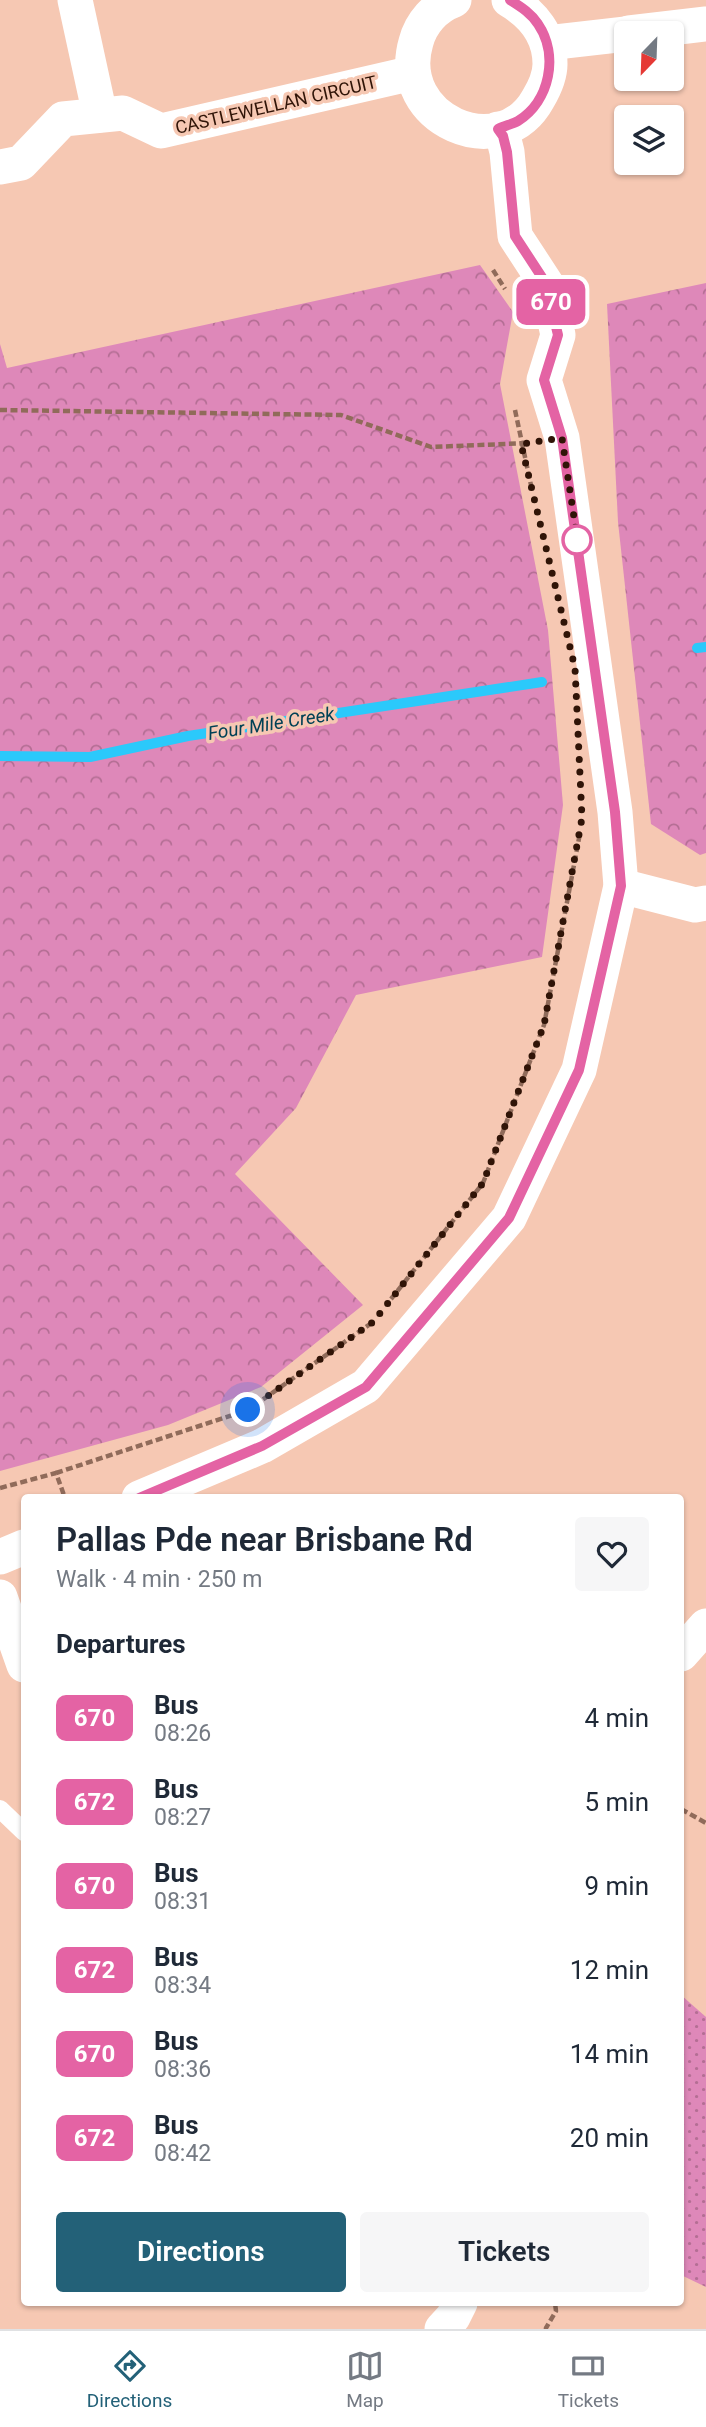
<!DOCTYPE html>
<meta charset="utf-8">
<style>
body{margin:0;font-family:Roboto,sans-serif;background:#f6f6f7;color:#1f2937;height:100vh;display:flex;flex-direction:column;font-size:26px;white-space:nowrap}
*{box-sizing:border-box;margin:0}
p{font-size:23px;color:#747a83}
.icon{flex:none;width:38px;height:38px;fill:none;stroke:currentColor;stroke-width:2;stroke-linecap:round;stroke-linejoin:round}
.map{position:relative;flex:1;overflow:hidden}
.side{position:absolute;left:21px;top:1494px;width:663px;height:812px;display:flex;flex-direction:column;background:#fff;border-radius:7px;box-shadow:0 2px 5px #0004}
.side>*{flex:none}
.badge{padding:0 14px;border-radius:10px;font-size:24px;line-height:46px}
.needle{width:46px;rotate:203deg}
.controls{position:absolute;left:614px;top:21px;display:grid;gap:14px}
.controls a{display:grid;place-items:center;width:70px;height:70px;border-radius:7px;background:#fff;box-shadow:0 2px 5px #0004;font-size:35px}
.you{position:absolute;width:35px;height:35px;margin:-18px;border:5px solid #fff;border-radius:50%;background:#1a73e8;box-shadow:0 0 0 10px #1a73e833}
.map>.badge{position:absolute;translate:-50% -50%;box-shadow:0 0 0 4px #fff}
h2{padding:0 35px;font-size:26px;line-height:63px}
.round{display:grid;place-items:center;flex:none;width:74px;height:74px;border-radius:7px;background:#f6f6f7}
.headline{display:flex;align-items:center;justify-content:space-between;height:119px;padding:0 35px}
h1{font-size:33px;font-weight:600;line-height:52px}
.action{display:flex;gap:14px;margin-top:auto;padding:14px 35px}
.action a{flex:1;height:80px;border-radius:7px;background:#236178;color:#fff;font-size:28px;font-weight:600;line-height:80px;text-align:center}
.action a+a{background:#f6f6f7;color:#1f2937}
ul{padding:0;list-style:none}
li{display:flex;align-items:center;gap:21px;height:84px;padding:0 35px}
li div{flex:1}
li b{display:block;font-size:26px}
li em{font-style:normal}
li .badge{min-width:77px;font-weight:700;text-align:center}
.tab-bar{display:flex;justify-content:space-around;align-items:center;height:98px;border-top:2px solid #e0e1e3;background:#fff;font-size:19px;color:#747a83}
.tab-bar a{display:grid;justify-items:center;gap:4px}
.tab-bar .current{color:#236178}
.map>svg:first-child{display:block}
</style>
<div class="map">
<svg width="706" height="2329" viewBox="0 0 706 2329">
<defs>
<pattern id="grass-dots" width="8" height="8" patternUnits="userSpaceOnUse" patternTransform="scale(1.75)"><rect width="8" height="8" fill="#de88b9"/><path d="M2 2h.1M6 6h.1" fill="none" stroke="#b46e94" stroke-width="1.8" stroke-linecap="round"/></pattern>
<pattern id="park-crowns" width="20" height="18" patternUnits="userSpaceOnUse" patternTransform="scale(1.75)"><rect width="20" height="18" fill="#de88b9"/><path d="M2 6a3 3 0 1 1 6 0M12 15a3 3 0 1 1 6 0" fill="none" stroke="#b46e94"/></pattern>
</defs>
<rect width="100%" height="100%" fill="#f6c8b3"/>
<polygon fill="url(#grass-dots)" points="681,1995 706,2017 706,2287 681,2275"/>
<g fill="url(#park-crowns)">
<polygon points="480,265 513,312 500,384 548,630 563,805 542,957 356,995 296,1108 235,1174 363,1305 261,1387 168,1425 0,1471 0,344 7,368"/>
<polygon points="706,283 706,853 700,855 651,824 618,522 607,304"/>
</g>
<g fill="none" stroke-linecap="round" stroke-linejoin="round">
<g stroke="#2bc9fb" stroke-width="10">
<polyline points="697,648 706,647"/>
<polyline points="0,756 90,757 188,736 542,682"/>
</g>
<g stroke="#906b5a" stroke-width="4.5" stroke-dasharray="7 3.5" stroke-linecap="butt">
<polyline points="493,270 505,289"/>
<polyline points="0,410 341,415 431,447 530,443"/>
<polyline points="515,410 532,490"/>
<polyline points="391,1299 483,1183 544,1025 580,833"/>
<polyline points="56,1473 248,1410 373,1322"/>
<polyline points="0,1488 56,1473 65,1498"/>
<polyline points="681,1809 706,1823"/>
<polyline points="548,2329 546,2328 556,2311 555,2303"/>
</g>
<polyline stroke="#fff" stroke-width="18" points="0,1809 24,1832"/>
<g stroke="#fff" stroke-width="35">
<polyline points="75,0 100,115"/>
<path d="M454,0c-19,7 -33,23 -38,42 -23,78 85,124 122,57 6,-10 12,-22 12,-35 0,-29 -17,-50 -41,-64"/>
<polyline points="629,33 706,24"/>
<polyline points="547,43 626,34"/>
<polyline points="0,167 21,163 63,119 123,113 161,131 413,73"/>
<polyline points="621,886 695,905 706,903"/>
<polyline points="139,1498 262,1446 366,1386 509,1218 579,1070 621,886 615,812 562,438 544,380 558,335 547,285 515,236 507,152 503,136 498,129"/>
<polyline points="0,1557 24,1547"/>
<polyline points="0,1597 24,1665"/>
<polyline points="681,1654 706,1626"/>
<polyline points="442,2329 453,2317 460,2303"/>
</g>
</g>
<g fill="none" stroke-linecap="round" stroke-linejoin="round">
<defs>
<path id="line" d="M139,1498l123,-52 104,-59 143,-169 70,-148 42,-184 -6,-74 -53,-374 -18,-58 14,-45 -6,-25 -5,-25 -32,-49 -8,-84 -4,-16 -5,-7c6,-3 14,-5 20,-8 32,-20 41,-66 20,-97 -7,-11 -17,-17 -28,-24"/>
</defs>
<use href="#line" stroke="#fff" stroke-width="16"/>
<use href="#line" stroke="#e463a4" stroke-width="10"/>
<polyline stroke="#301407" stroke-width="7" stroke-dasharray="0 12.6" points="248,1410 373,1322 483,1183 544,1025 582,818 575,668 521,444 562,438 578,544 577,540"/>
</g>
<circle fill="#fff" stroke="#e463a4" stroke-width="3.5" cx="577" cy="540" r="14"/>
<g text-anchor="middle" stroke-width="7" stroke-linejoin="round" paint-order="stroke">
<g font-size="18" fill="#301407" stroke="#f6c8b3">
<text transform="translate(276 105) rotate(-13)" y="6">CASTLEWELLAN CIRCUIT</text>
</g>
<g font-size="19" font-style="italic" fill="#004155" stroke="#f6c8b3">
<text transform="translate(271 723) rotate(-9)" y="7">Four Mile Creek</text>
</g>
</g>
</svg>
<div class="controls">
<a><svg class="needle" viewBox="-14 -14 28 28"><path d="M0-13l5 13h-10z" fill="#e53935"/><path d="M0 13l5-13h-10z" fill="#747a83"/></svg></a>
<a><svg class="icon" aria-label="layers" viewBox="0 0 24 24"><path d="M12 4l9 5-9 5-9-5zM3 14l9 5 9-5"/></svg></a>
</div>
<div class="you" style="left:248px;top:1410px"></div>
<b class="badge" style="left:551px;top:302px;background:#e463a4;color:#fff">670</b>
<section class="side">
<div class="headline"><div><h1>Pallas Pde near Brisbane Rd</h1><p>Walk · 4 min · 250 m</p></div><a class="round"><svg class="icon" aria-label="heart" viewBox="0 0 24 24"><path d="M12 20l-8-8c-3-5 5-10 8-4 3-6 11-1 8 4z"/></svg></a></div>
<h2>Departures</h2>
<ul>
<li><span class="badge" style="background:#e463a4;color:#fff">670</span><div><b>Bus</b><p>08:26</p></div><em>4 min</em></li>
<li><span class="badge" style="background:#e463a4;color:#fff">672</span><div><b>Bus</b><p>08:27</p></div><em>5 min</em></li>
<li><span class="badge" style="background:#e463a4;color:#fff">670</span><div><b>Bus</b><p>08:31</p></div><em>9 min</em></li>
<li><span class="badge" style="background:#e463a4;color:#fff">672</span><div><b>Bus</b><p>08:34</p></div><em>12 min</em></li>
<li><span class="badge" style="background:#e463a4;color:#fff">670</span><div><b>Bus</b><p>08:36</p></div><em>14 min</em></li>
<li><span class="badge" style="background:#e463a4;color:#fff">672</span><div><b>Bus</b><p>08:42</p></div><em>20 min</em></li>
</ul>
<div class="action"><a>Directions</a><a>Tickets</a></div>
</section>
</div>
<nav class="tab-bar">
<a class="current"><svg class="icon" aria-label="directions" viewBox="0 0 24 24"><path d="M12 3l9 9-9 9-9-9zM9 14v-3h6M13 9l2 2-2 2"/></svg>Directions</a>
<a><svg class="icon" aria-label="map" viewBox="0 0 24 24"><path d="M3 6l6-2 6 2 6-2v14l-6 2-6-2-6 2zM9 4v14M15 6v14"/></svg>Map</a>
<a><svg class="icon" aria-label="tickets" viewBox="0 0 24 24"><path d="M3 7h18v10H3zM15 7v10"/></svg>Tickets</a>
</nav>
